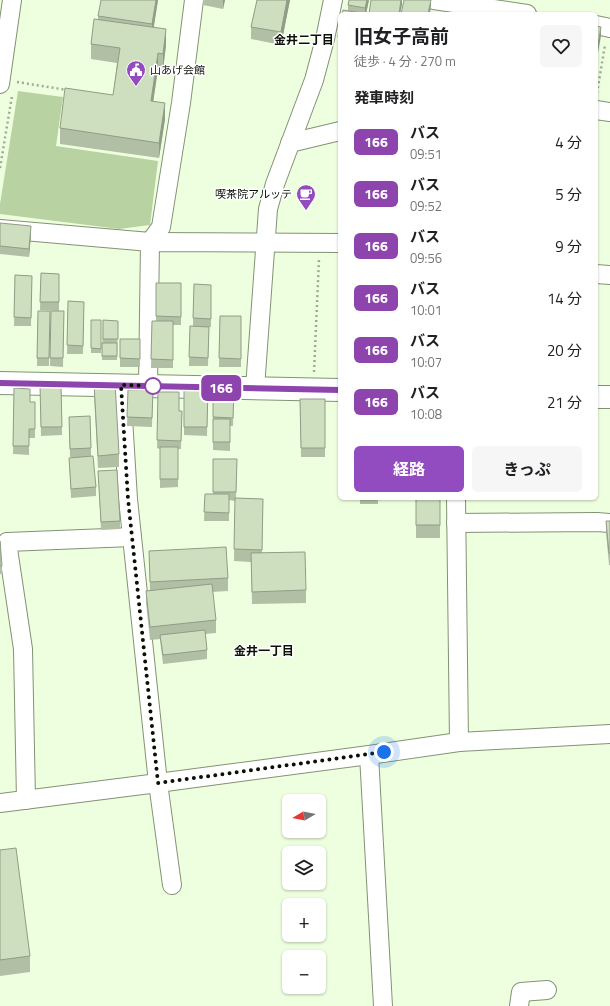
<!DOCTYPE html>
<html lang="ja">
<meta charset="utf-8">
<style>
body{margin:0;font-family:"Titillium Web","Noto Sans JP",sans-serif;background:#f6f6f6;color:#202124;height:100vh;display:flex;flex-direction:column;font-size:15px;white-space:nowrap}
*{box-sizing:border-box;margin:0}
p{font-size:13px;color:#757577}
.icon{flex:none;width:22px;height:22px;fill:none;stroke:currentColor;stroke-width:2;stroke-linecap:round;stroke-linejoin:round}
.map{position:relative;flex:1;overflow:hidden}
.sheet{position:absolute;left:338px;top:12px;width:260px;height:488px;display:flex;flex-direction:column;background:#fff;border-radius:6px;box-shadow:0 1px 3px #0004}
.sheet>*{flex:none}
.badge{padding:0 8px;border-radius:6px;font-size:14px;line-height:26px}
.needle{width:26px;rotate:260deg}
.fabs{position:absolute;left:282px;top:794px;display:grid;gap:8px}
.fabs a{display:grid;place-items:center;width:44px;height:44px;border-radius:6px;background:#fff;box-shadow:0 1px 3px #0004;font-size:20px}
.you{position:absolute;width:20px;height:20px;margin:-10px;border:3px solid #fff;border-radius:50%;background:#1a73e8;box-shadow:0 0 0 6px #1a73e833}
.map>.badge{position:absolute;translate:-50% -50%;box-shadow:0 0 0 2px #fff}
h2{padding:0 16px;font-size:15px;line-height:36px}
.round{display:grid;place-items:center;flex:none;width:42px;height:42px;border-radius:6px;background:#f6f6f6}
.headline{display:flex;align-items:center;justify-content:space-between;height:68px;padding:0 16px}
h1{font-size:19px;font-weight:700;line-height:30px}
.primary-button{display:flex;gap:8px;margin-top:auto;padding:8px 16px}
.primary-button a{flex:1;height:46px;border-radius:6px;background:#934cbf;color:#fff;font-size:16px;font-weight:700;line-height:46px;text-align:center}
.primary-button a+a{background:#f6f6f6;color:#202124}
ul{padding:0;list-style:none}
li{display:flex;align-items:center;gap:12px;height:52px;padding:0 16px}
li div{flex:1}
li b{display:block;font-size:15px}
li em{font-style:normal}
li .badge{min-width:44px;font-weight:700;text-align:center}
.map>svg:first-child{display:block}
</style>
<div class="map">
<svg width="610" height="1006" viewBox="0 0 610 1006">
<rect width="100%" height="100%" fill="#eeffdf"/>
<polygon fill="#b8d2a1" points="18,91 63,97 56,146 158,161 150,225 119,229 0,214 0,204"/>
<g fill="none" stroke-linecap="round" stroke-linejoin="round">
<defs>
<g id="minor">
<polyline points="434,0 527,14"/>
<polyline points="596,25 610,28"/>
<polyline points="0,84 12,0"/>
<polyline points="596,110 610,112"/>
<polyline points="290,143 340,131"/>
<polyline points="0,229 150,242 161,227 181,103 194,0"/>
<polyline points="596,274 610,275"/>
<polyline points="121,385 128,499 158,783 369,755 459,742 610,734"/>
<polyline points="148,386 150,242 340,243"/>
<polyline points="255,388 268,209 275,184 314,80 325,39 333,0"/>
<polyline points="456,498 459,742"/>
<polyline points="456,523 597,522 610,523"/>
<polyline points="369,755 383,1006"/>
<polyline points="26,800 23,649 7,542 132,537"/>
<polyline points="0,803 158,783 172,885"/>
<polyline points="519,1006 521,992 547,990"/>
</g>
<g id="major">
<polyline points="0,383 340,390"/>
<polyline points="596,397 610,397"/>
</g>
</defs>
<use href="#minor" stroke="#839275" stroke-width="20"/>
<use href="#major" stroke="#839275" stroke-width="24"/>
<g stroke="#9eab93" stroke-width="2.5" stroke-dasharray="2 3" stroke-linecap="butt">
<polyline points="17,82 67,90"/>
<polyline points="597,93 605,45"/>
<polyline points="0,168 12,96"/>
<polyline points="314,372 319,259"/>
</g>
<use href="#minor" stroke="#fff" stroke-width="18"/>
<use href="#major" stroke="#fff" stroke-width="22"/>
</g>
<g fill="#b1c0a4">
<polygon points="158,0 154,27 166,45 163,70 158,69 153,101 165,119 159,158 60,144 60,128 113,95 117,63 91,59 91,44 98,19 98,16"/>
<polygon points="203,0 225,0 223,9 203,5"/>
<polygon points="257,0 290,0 281,45 251,39 251,27"/>
<polygon points="369,0 366,14 342,14 348,11 348,5"/>
<polygon points="340,25 340,46 338,45 338,37"/>
<polygon points="0,223 31,235 29,257 0,254"/>
<polygon points="41,273 59,274 59,311 40,310"/>
<polygon points="15,275 32,276 31,326 14,326"/>
<polygon points="156,283 181,283 181,325 173,325 173,368 151,368 152,321 156,321"/>
<polygon points="194,284 211,285 211,327 209,327 208,366 189,366 190,326 193,326"/>
<polygon points="68,301 84,302 83,354 67,354"/>
<polygon points="38,311 50,311 49,366 37,366"/>
<polygon points="51,311 64,311 63,367 50,366"/>
<polygon points="220,316 241,316 241,367 219,367"/>
<rect x="91" y="320" width="10" height="33"/>
<polygon points="103,320 118,321 117,360 102,360"/>
<rect x="120" y="339" width="20" height="28"/>
<polygon points="94,383 119,454 119,467 98,468 94,395"/>
<polygon points="40,386 61,386 62,435 41,436"/>
<polygon points="213,387 234,388 233,426 230,426 230,451 213,450"/>
<polygon points="14,388 30,402 35,402 35,438 29,438 29,455 13,454"/>
<polygon points="184,388 208,388 207,436 184,435"/>
<polygon points="128,390 153,390 152,427 127,426"/>
<polygon points="158,392 179,411 182,411 181,449 178,449 178,487 160,488 160,449 157,448"/>
<polygon points="300,399 325,399 325,457 301,457"/>
<polygon points="69,417 91,448 91,456 96,487 96,496 71,498 69,458 80,457 70,457"/>
<polygon points="213,459 237,459 236,498 263,499 262,553 306,590 306,603 252,604 251,562 234,561 235,501 229,500 229,521 204,521 205,494 213,494"/>
<polygon points="98,471 120,521 120,529 101,530"/>
<rect x="360" y="498" width="18" height="6"/>
<rect x="416" y="498" width="24" height="40"/>
<polygon points="606,521 610,521 610,565 609,565 606,533"/>
<polygon points="0,541 2,566 2,574 0,574"/>
<polygon points="149,551 228,578 228,591 212,592 216,620 216,633 205,634 207,650 207,659 163,664 160,639 150,640 146,603 146,591 150,590"/>
<polygon points="0,850 30,956 30,972 0,976"/>
</g>
<g fill="#909c86">
<polygon points="156,0 158,0 152,36 152,24"/>
<polygon points="223,0 225,0 223,9"/>
<polygon points="287,0 290,0 281,45 281,32"/>
<polygon points="367,0 369,0 366,14 365,14 365,8"/>
<polygon points="401,0 402,0 402,5 400,14 399,14"/>
<polygon points="431,0 431,6 430,14 428,14"/>
<polygon points="601,27 601,36 596,64 596,56"/>
<polygon points="166,29 166,45 163,70 163,54"/>
<polygon points="158,53 158,69 151,117 151,101"/>
<polygon points="165,103 165,119 159,158 159,143"/>
<polygon points="31,226 31,235 29,257 29,249"/>
</g>
<g fill="#cedfbf" stroke="#909c86">
<polygon points="101,0 156,0 152,24 98,16"/>
<polygon points="257,0 287,0 281,32 251,27"/>
<polygon points="349,0 367,0 365,8 348,5"/>
<polygon points="371,0 401,0 399,14 369,14"/>
<polygon points="404,0 431,0 428,14 401,14"/>
<polygon points="343,10 361,13 361,14 342,14"/>
<polygon points="94,19 166,29 163,54 158,53 151,101 165,103 159,143 60,128 65,88 113,95 120,48 91,44"/>
<polygon points="340,25 340,37 338,37"/>
<polygon points="596,26 601,27 596,56"/>
<polygon points="0,223 31,226 29,249 0,246"/>
<polygon points="41,273 59,274 59,302 40,302"/>
<polygon points="15,275 32,276 31,318 14,317"/>
<polygon points="156,283 181,283 181,317 156,316"/>
<polygon points="194,284 211,285 211,319 193,318"/>
<polygon points="68,301 84,302 83,346 67,345"/>
<polygon points="38,311 50,311 49,358 37,358"/>
<polygon points="51,311 64,311 63,358 50,358"/>
<polygon points="220,316 241,316 241,359 219,358"/>
<polygon points="91,320 101,320 101,349 91,348"/>
<polygon points="103,320 118,321 118,339 103,339"/>
<polygon points="152,321 173,321 173,360 151,359"/>
<polygon points="190,326 209,327 208,358 189,357"/>
<polygon points="120,339 140,339 140,359 120,358"/>
<rect x="102" y="343" width="15" height="13"/>
<polygon points="115,382 119,454 98,456 94,383"/>
<polygon points="40,386 61,386 62,427 41,427"/>
<polygon points="213,387 234,388 233,418 213,417"/>
<polygon points="14,388 30,389 30,402 35,402 35,429 29,429 29,446 13,446"/>
<polygon points="184,388 208,388 207,427 184,427"/>
<polygon points="128,390 153,390 152,418 127,417"/>
<polygon points="158,392 179,392 179,411 182,411 181,441 157,440"/>
<polygon points="300,399 325,399 325,448 301,448"/>
<polygon points="90,416 91,448 70,449 69,417"/>
<rect x="213" y="419" width="17" height="23"/>
<rect x="160" y="447" width="18" height="32"/>
<polygon points="93,456 96,487 71,489 69,458"/>
<polygon points="213,459 237,459 236,492 213,492"/>
<polygon points="117,470 120,521 101,522 98,471"/>
<polygon points="205,494 229,494 229,513 204,512"/>
<polygon points="235,498 263,499 262,550 234,549"/>
<rect x="416" y="498" width="24" height="27"/>
<polygon points="606,521 610,521 610,553 609,553"/>
<polygon points="0,541 2,566 0,566"/>
<polygon points="226,547 228,578 150,582 149,551"/>
<polygon points="305,552 306,590 252,592 251,553"/>
<polygon points="212,584 216,620 150,627 146,591"/>
<polygon points="205,630 207,650 163,655 160,635"/>
<polygon points="16,848 30,956 0,960 0,850"/>
</g>
<g fill="none" stroke-linecap="round" stroke-linejoin="round">
<defs>
<polyline id="line" points="0,383 340,390"/>
</defs>
<use href="#line" stroke="#fff" stroke-width="9"/>
<use href="#line" stroke="#8e44ad" stroke-width="6"/>
<polyline stroke="#0b1006" stroke-width="4" stroke-dasharray="0 7.2" points="153,386 121,385 128,499 158,783 384,752"/>
</g>
<defs>
<symbol id="civic-pin" viewBox="-11 -11 22 30"><path d="M0 17L-7.5 6A9.5 9.5 0 1 1 7.5 6Z" fill="#934cbf" stroke="#fff"/><path d="M-.6-6.5H3V-4.5H.6V-3L4-1V1h2V6H-6V1h2V-1L-.6-3ZM-1.2 2.5V6h2.4V2.5Z" fill="#fff"/></symbol>
<symbol id="cafe-pin" viewBox="-11 -11 22 30"><path d="M0 17L-7.5 6A9.5 9.5 0 1 1 7.5 6Z" fill="#934cbf" stroke="#fff"/><path d="M-5.5-4.5H6V0H3Q3 3.5 0 3.5H-2.5Q-5.5 3.5-5.5 0ZM3-3.2v2h1.7v-2ZM-6 4.5H4V6H-6Z" fill="#fff"/></symbol>
</defs>
<g fill-rule="evenodd">
<use href="#civic-pin" x="125" y="59" width="22" height="30"/>
<use href="#cafe-pin" x="295" y="183" width="22" height="30"/>
</g>
<circle fill="#fff" stroke="#8e44ad" stroke-width="2" cx="153" cy="386" r="8"/>
<g text-anchor="middle" stroke-width="3" stroke-linejoin="round" paint-order="stroke">
<g font-size="11" fill="#0b1006" stroke="#fff" text-anchor="start">
<text x="150" y="74">山あげ会館</text>
<text x="292" y="198" text-anchor="end">喫茶院アルッテ</text>
</g>
<g font-size="12" font-weight="bold" fill="#0b1006" stroke="#fff">
<text x="304" y="44">金井二丁目</text>
<text x="264" y="655">金井一丁目</text>
</g>
</g>
</svg>
<div class="fabs">
<a><svg class="needle" viewBox="-14 -14 28 28"><path d="M0-13l5 13h-10z" fill="#e53935"/><path d="M0 13l5-13h-10z" fill="#757577"/></svg></a>
<a><svg class="icon" aria-label="layers" viewBox="0 0 24 24"><path d="M12 4l9 5-9 5-9-5zM3 14l9 5 9-5"/></svg></a>
<a>+</a>
<a>−</a>
</div>
<div class="you" style="left:384px;top:752px"></div>
<b class="badge" style="left:221px;top:388px;background:#8e44ad;color:#fff">166</b>
<section class="sheet">
<div class="headline"><div><h1>旧女子高前</h1><p>徒歩 · 4 分 · 270 m</p></div><a class="round"><svg class="icon" aria-label="heart" viewBox="0 0 24 24"><path d="M12 20l-8-8c-3-5 5-10 8-4 3-6 11-1 8 4z"/></svg></a></div>
<h2>発車時刻</h2>
<ul>
<li><span class="badge" style="background:#8e44ad;color:#fff">166</span><div><b>バス</b><p>09:51</p></div><em>4 分</em></li>
<li><span class="badge" style="background:#8e44ad;color:#fff">166</span><div><b>バス</b><p>09:52</p></div><em>5 分</em></li>
<li><span class="badge" style="background:#8e44ad;color:#fff">166</span><div><b>バス</b><p>09:56</p></div><em>9 分</em></li>
<li><span class="badge" style="background:#8e44ad;color:#fff">166</span><div><b>バス</b><p>10:01</p></div><em>14 分</em></li>
<li><span class="badge" style="background:#8e44ad;color:#fff">166</span><div><b>バス</b><p>10:07</p></div><em>20 分</em></li>
<li><span class="badge" style="background:#8e44ad;color:#fff">166</span><div><b>バス</b><p>10:08</p></div><em>21 分</em></li>
</ul>
<div class="primary-button"><a>経路</a><a>きっぷ</a></div>
</section>
</div>
